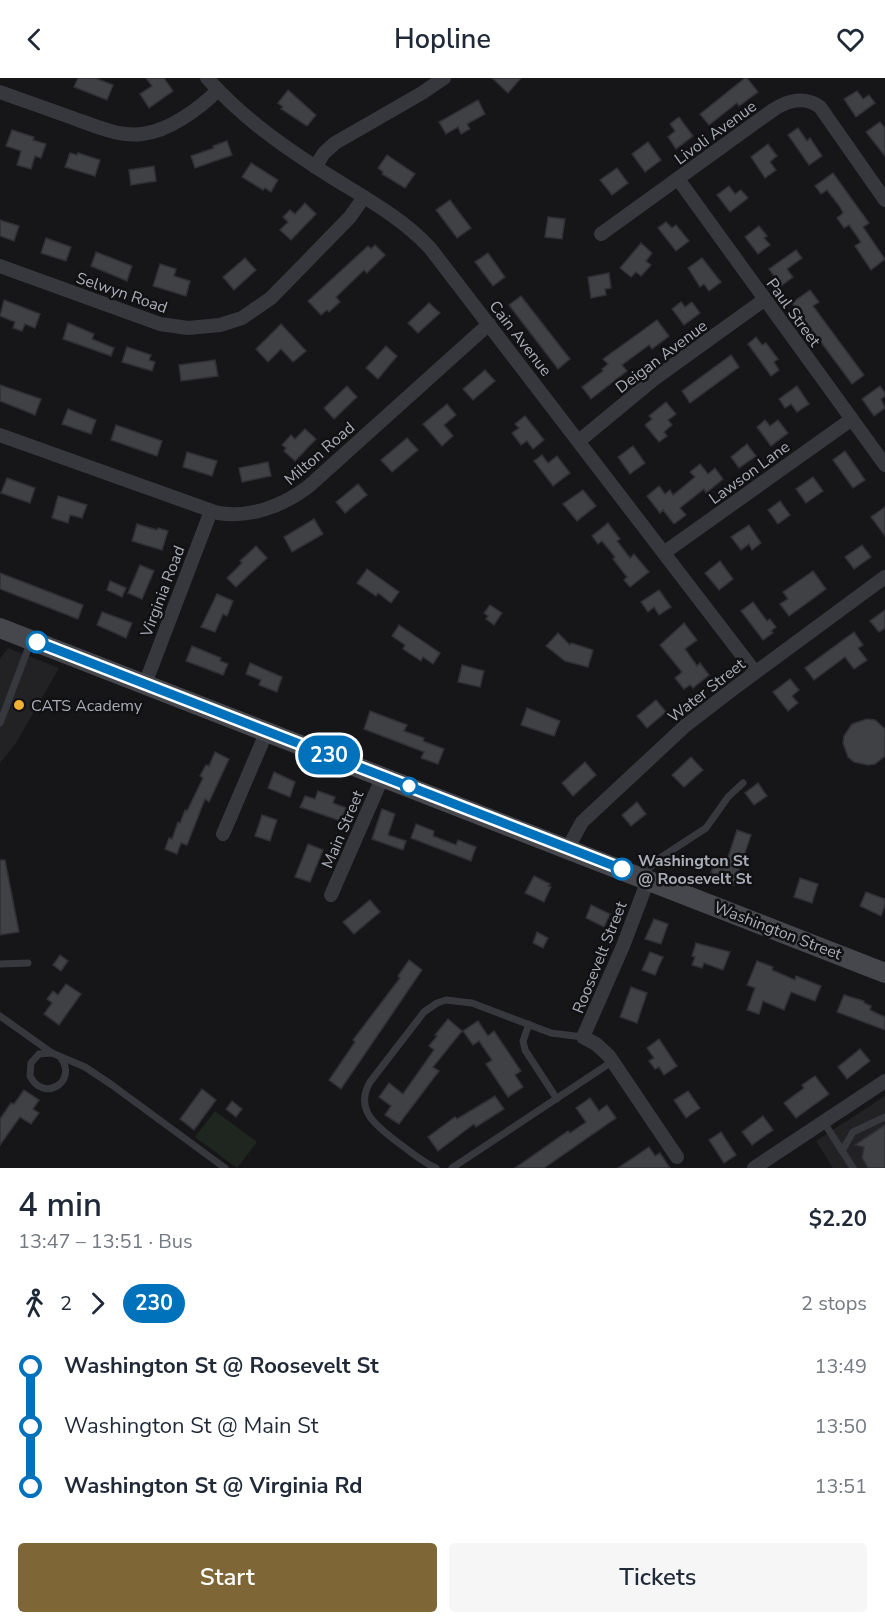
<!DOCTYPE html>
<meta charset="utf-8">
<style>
body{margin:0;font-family:"Nunito Sans",sans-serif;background:#f6f6f7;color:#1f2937;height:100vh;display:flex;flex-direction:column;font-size:22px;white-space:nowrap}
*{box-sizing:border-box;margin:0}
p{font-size:20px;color:#747a83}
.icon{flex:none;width:33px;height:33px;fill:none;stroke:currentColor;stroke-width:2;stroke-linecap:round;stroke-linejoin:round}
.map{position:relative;height:1090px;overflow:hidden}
.drawer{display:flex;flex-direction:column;background:#fff;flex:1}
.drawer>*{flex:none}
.badge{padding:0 12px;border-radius:20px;font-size:21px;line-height:39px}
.map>.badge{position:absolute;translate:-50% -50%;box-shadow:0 0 0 3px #fff}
.legs{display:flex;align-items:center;gap:9px;height:66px;padding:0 18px;font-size:20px}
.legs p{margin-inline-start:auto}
.overview{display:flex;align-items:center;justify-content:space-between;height:102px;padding:0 18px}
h1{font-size:33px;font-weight:600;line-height:45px}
.action{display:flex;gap:12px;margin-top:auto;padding:12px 18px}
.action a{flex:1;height:69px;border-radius:6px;background:#7e6636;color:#fff;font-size:24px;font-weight:600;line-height:69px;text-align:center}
.action a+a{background:#f6f6f7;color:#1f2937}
ul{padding:0 18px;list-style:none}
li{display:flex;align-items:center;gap:21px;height:60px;font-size:22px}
li i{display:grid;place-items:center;width:9px;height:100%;margin:0 8px;background:currentColor}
li i::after{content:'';width:15px;height:15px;margin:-8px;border:4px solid;border-radius:50%;background:#fff}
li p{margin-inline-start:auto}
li:first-child i{background:linear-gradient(#0000 50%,currentColor 0)}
li:last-child i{background:linear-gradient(currentColor 50%,#0000 0)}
header{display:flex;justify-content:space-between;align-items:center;height:78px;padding:0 18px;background:#fff;font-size:27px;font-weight:600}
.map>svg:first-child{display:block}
</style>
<header><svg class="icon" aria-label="back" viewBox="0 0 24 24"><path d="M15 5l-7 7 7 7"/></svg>Hopline<svg class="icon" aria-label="heart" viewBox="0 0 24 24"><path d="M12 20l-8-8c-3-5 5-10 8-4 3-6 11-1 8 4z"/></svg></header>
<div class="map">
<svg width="885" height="1090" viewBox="0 0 885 1090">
<rect width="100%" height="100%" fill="#161618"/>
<g fill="#222225">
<polygon points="8,570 59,590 16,665 0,685 0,581"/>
<polygon points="885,1018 885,1090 833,1090 816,1063"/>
</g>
<polygon fill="#1e261f" points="215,1033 257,1064 237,1090 195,1059"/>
<g fill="#404145" stroke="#303034" stroke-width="1.5">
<polygon points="78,0 95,0 113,7 107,22 74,9"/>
<polygon points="146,0 164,0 173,13 149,30 140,16 152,8"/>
<polygon points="492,0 521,0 508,15"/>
<polygon points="745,0 747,0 758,14 739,28 737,25 709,47 700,36"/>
<polygon points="288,12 316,37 307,48 281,31 283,29 278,25"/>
<polygon points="857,13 863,21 869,17 875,25 856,39 844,21"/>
<polygon points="478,22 485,36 467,46 470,51 461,56 458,49 446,56 439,44"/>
<polygon points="679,39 693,58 676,71 668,59 675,53 670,46"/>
<polygon points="880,44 885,50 885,78 866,54"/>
<polygon points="798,50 807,63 810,60 822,78 809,87 788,57"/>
<polygon points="12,52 34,59 33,62 46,66 41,80 35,78 31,91 17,87 21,73 6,68"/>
<polygon points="227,63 232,77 195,90 191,78 214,70 213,68"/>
<polygon points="648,64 661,82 645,94 632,76"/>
<polygon points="768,66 777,78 770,84 776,92 765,100 751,79"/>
<polygon points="70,75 77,77 78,75 100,82 95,98 65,89"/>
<polygon points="387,77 415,96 405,110 382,96 383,94 378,90"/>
<polygon points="251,85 278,102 271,114 265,110 263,112 242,99"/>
<polygon points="154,88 156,103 131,107 129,92"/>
<polygon points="617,90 628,105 612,117 600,102"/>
<polygon points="833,95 869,145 863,149 885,181 871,192 855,168 861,164 849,147 844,150 837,140 843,135 840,129 827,112 821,116 815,108"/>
<polygon points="729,108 735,116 741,112 748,120 730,134 717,117"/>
<polygon points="450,122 471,150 457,160 436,132"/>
<polygon points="305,125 316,136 291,162 280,152 288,144 283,139 290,132 295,136"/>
<polygon points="548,139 565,141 562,161 545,159"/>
<polygon points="0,142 19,148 14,163 0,158"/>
<polygon points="666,144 672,150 676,147 689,163 676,173 658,150"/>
<polygon points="759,148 767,158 764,160 770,167 758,176 745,159"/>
<polygon points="46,160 71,169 66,183 41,175"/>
<polygon points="641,165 652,175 646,183 651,187 641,198 636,194 631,199 620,190"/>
<polygon points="375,167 385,177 367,195 364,192 336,219 340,224 329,234 327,232 321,237 308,223 368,168 371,171"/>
<polygon points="796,172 802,180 787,191 793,199 781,208 769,191"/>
<polygon points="96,174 132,188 127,203 91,188"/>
<polygon points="488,175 505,199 493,208 475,184"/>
<polygon points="245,180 256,192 234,212 223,199"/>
<polygon points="702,180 721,204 709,213 704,206 700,209 688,190"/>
<polygon points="160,186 176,191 174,198 190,203 186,218 153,208"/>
<polygon points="609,195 611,210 605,211 606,217 591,220 588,199"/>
<polygon points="810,212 819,224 813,228 864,297 852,306 792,225"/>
<polygon points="521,218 570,281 558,291 509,227"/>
<polygon points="4,222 40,236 35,250 25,246 22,253 13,250 15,244 0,238"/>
<polygon points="681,224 685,229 692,224 700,235 684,247 672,231"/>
<polygon points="429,225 440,235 418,255 408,245"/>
<polygon points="657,242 669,258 652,271 649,267 622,287 627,293 591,321 582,309 603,293 602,291 608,286 603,281"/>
<polygon points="68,245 94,256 92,261 114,270 111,278 63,261"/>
<polygon points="281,246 306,273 293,284 281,271 268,284 256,271"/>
<polygon points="756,259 762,267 766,265 778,281 774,284 779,292 771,298 748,266"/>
<polygon points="386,268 397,278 378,301 366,290"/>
<polygon points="127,269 151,277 149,282 155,284 152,293 122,284"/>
<polygon points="731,277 739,289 690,325 682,313"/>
<polygon points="215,282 218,298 181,303 179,287"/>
<polygon points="485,292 495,303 473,322 463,311"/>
<polygon points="0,307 41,321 35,337 0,323"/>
<polygon points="347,308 357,319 334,341 324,330"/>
<polygon points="797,308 809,326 797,334 791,326 785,330 779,321"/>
<polygon points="880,308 885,315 885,318 881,321 885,330 874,338 862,321"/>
<polygon points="666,324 676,336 668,342 672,347 664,354 667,358 659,364 645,347 652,341 649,338"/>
<polygon points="447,326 456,337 444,347 453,358 442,368 423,346"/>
<polygon points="68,331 96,342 91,356 62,346"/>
<polygon points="525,338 544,362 533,371 527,363 521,367 512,355 519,350 515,346"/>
<polygon points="765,342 770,348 778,342 788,355 771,368 757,349"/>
<polygon points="116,347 162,363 157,378 111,362"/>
<polygon points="305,351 316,361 295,383 284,373 286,370 282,367 291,357 295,361"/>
<polygon points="407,360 418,372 392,394 381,382"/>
<polygon points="747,366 756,378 739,390 731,379"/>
<polygon points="633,368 645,385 630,396 618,379"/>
<polygon points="845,373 865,402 853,410 833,382"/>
<polygon points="187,374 217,383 212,398 183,389"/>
<polygon points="542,377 548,385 557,378 570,395 553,408 534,383"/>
<polygon points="268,384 271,398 242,404 239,390"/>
<polygon points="700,386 708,396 715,390 723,401 706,415 704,411 680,430 686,437 674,446 663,432 660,435 647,418 659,408 665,416 670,412 673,417 695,399 690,394"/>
<polygon points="813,399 823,413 806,425 796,411"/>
<polygon points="7,400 35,410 30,425 1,415"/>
<polygon points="358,406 367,417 345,435 336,424"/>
<polygon points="583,412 596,428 577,443 563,426"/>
<polygon points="58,418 87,427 82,440 70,437 68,445 52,440"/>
<polygon points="780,423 790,437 778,446 768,432"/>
<polygon points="885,429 885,458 871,439"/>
<polygon points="314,441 323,456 292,474 284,459"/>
<polygon points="608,445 620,461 617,463 630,480 634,476 649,494 630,509 624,502 627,499 613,481 615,479 602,463 598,466 592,458"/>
<polygon points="137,446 157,452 158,450 168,453 162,472 132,463"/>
<polygon points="749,447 761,465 752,472 749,466 741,472 731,459"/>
<polygon points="862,467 871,479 854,491 845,479"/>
<polygon points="256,468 267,480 236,509 227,500 242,485 240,483"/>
<polygon points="720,483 733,501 719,512 705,495"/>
<polygon points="140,487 154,493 142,521 128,515"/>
<polygon points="367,491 399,514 391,525 378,515 376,518 357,505"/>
<polygon points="813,493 826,511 789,538 780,526 788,521 783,514"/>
<polygon points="0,495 83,527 78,541 0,511"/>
<polygon points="110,503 126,510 122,519 107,512"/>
<polygon points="659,512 671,529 659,537 654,529 648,534 641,524"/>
<polygon points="217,516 233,523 227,538 223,536 215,554 201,549"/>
<polygon points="753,524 767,543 770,541 776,549 771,553 773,555 763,562 741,533"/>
<polygon points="490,527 502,535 494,547 486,541 488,538 484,535"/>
<polygon points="885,532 885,550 879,554 870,543"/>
<polygon points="102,534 132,545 126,560 97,547"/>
<polygon points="684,545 697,562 685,571 697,588 700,585 709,597 693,610 690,607 684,611 675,600 682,594 660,567"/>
<polygon points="399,547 440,575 433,586 423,579 421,583 403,571 405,567 392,558"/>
<polygon points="854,554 863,567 858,570 867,582 854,591 845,579 814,602 805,590"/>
<polygon points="558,555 570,567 571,565 593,572 588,589 565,583 546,568"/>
<polygon points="192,568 221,580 220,583 228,586 223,597 186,583"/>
<polygon points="250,585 282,599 277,614 259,607 261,602 246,596"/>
<polygon points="462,587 484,593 480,609 458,604"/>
<polygon points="790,601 799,612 792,618 798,625 788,633 773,614"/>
<polygon points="656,622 666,634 647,650 637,638"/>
<polygon points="527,630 560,643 554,658 521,647"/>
<polygon points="370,633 407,647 404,653 424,660 423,663 444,671 438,686 421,680 424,674 364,651"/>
<polygon points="867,641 875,642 885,651 885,678 875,686 868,687 854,684 848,679 843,665 844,658 852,646"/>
<polygon points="215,674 229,681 209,724 205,721 187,767 181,765 177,776 165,771 169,760 172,761 178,744 180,745 185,732 187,733 203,700 200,698 206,687 209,688"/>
<polygon points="691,679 703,692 684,709 672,697"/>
<polygon points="585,684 596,697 573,718 562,705"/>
<polygon points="274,694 295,704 290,719 268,710"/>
<polygon points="758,705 767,718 754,727 745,715"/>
<polygon points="318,713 335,719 333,725 346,730 341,743 300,729 305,718 315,721"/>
<polygon points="637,724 646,736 631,748 622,737"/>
<polygon points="382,731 395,736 388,757 406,763 403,772 372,761"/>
<polygon points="262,737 277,742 270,763 255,758"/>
<polygon points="416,746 434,753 433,758 456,767 458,762 476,769 471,783 411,760"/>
<polygon points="737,752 751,757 734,807 714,800 716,797 711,795 716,781 726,785"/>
<polygon points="308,766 323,772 310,804 295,799"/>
<polygon points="0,782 5,782 19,854 0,857"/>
<polygon points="534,798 550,806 548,808 551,809 544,824 525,815"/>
<polygon points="800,800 818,806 812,825 794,819"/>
<polygon points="866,814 885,821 885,827 881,838 860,828"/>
<polygon points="370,822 380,834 354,856 343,844"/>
<polygon points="591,827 610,836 604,849 586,840"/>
<polygon points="654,841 668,846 661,866 645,861"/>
<polygon points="537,854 548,860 543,870 533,865"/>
<polygon points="696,865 730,874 723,892 704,885 702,890 692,887 695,879 692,878"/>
<polygon points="650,874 663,879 655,897 642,892"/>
<polygon points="60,877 68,883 61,893 53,887"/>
<polygon points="409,882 422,892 341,1011 329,1002 355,964 353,962 400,900 398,898"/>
<polygon points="757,883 773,889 772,892 795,902 796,898 821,908 815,923 791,914 784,932 763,923 759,936 747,932 755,910 747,907"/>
<polygon points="66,906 81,916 59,947 44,936 52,925 47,921 53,913 58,917"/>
<polygon points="631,909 647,915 637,945 620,939"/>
<polygon points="844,917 864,923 864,925 871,928 870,932 885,939 885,952 837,934"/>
<polygon points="448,941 462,953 433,989 439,993 399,1046 385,1037 391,1028 379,1019 389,1005 403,1016 434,972 429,968 437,958 435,957"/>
<polygon points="478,943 488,958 494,953 521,993 515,997 523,1009 508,1019 486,986 492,982 479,963 473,967 463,953"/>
<polygon points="659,961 677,988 664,997 659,989 655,991 649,983 654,980 647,970"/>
<polygon points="860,971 870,983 847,1001 838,989"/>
<polygon points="815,998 829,1016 796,1040 784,1025 804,1010 802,1007"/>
<polygon points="202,1011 216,1022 194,1052 180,1041"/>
<polygon points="24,1012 39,1022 33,1031 39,1035 31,1046 20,1039 0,1067 0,1041 11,1025 14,1026"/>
<polygon points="688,1013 700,1030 686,1040 674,1022"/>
<polygon points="495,1018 504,1031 476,1049 474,1046 438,1073 428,1059 455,1039 457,1041"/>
<polygon points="590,1020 599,1033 607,1027 616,1040 544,1090 515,1090 568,1053 570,1055 586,1044 576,1030"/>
<polygon points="232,1023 242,1031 236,1039 226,1031"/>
<polygon points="763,1038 773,1052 752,1067 742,1054"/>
<polygon points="885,1047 885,1090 868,1090 862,1080 864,1069 855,1067"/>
<polygon points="721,1054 736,1077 724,1085 709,1062"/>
<polygon points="649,1069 655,1078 660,1075 670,1090 618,1090"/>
</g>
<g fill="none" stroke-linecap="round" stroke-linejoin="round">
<g stroke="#37383d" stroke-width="7">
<polyline points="0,645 31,563"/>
<polyline points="643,797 657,782 706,750 728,719 743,705"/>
<polyline points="0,886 28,885"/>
<polyline points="0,938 52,975 85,989 112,1007 225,1090"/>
<polyline points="529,946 523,963 525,972 557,1021"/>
<path d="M52,975l-13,1 -8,9 -1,13c13,27 48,6 31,-18"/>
<polyline points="823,1043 853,1090"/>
<polyline points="842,1073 853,1054 885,1039"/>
<path d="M436,1090c-14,-6 -25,-16 -36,-24 -21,-16 -47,-33 -30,-62l54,-70 13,-9 9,-3 26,3 79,30 32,4"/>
<polyline points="452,1090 613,983"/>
</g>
<g stroke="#37383d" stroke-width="14">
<path d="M207,0c36,41 80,71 126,100 34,21 69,40 97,70l325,424"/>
<path d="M0,14c23,8 47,17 70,25 23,8 48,20 72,17 27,-3 57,-25 76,-44"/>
<polyline points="315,89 324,75 335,65 422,15 444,0"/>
<polyline points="678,101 885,387"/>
<path d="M601,156l172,-124c15,-10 32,-14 47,-3l65,93"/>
<polyline points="0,188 160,246 188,250 220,247 242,240 271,220 350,139 364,119"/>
<path d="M0,357l218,78c33,5 65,-7 91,-27l180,-162"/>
<polyline points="579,363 654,301 764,222"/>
<polyline points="665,474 852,341"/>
<polyline points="145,606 211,433"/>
<polyline points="223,756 267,653"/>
<polyline points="568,770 582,744 685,648 733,611 885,499"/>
<polyline points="648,802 623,868 583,959 596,966 609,978 677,1079"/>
<polyline points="331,817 383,698"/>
<polyline points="754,1090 885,1003"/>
</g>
<polyline stroke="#45474d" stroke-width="20" points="0,550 885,895"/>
</g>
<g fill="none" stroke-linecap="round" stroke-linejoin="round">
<defs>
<polyline id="line-1" points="37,564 622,791"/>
</defs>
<use href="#line-1" stroke="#fff" stroke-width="14"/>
<use href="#line-1" stroke="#0072bc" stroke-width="9"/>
</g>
<g fill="#fff" stroke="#0072bc" stroke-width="3">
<circle cx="37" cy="564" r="10"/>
<circle cx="409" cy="708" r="8"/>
<circle cx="622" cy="791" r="10"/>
</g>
<circle fill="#f2b134" stroke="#111113" stroke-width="2" cx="19" cy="627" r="6"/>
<g text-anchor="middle" stroke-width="5" stroke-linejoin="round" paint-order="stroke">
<g font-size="16" fill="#a8adb8" stroke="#111113">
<text transform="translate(715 54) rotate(-36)" y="6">Livoli Avenue</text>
<text transform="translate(122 214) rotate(19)" y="6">Selwyn Road</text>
<text transform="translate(794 234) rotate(54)" y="6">Paul Street</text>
<text transform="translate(521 260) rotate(52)" y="6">Cain Avenue</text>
<text transform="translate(661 278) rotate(-37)" y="6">Deigan Avenue</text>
<text transform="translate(319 375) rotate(-41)" y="6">Milton Road</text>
<text transform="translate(749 394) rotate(-36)" y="6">Lawson Lane</text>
<text transform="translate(162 513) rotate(-69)" y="6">Virginia Road</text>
<text transform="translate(706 612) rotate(-38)" y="6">Water Street</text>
<text transform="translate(342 751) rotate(-67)" y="6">Main Street</text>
<text transform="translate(778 852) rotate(21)" y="6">Washington Street</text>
<text transform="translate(599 879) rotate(-68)" y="6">Roosevelt Street</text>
</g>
<g font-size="16" fill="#a8adb8" stroke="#111113" text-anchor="start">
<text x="31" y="633">CATS Academy</text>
</g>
<g font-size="16" font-weight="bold" fill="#a8adb8" stroke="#111113" text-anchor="start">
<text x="638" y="788">Washington St<tspan x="638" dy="18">@ Roosevelt St</tspan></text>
</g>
</g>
</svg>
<b class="badge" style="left:329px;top:677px;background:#0072bc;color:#fff">230</b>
</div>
<section class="drawer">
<div class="overview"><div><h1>4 min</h1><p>13:47 – 13:51 · Bus</p></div><b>$2.20</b></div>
<div class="legs"><svg class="icon" aria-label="walk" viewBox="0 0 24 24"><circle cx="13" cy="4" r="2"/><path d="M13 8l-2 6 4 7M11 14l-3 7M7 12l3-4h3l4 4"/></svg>2<svg class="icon" aria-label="forward" viewBox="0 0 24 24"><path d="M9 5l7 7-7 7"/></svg><b class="badge" style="background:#0072bc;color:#fff">230</b><p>2 stops</p></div>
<ul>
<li><i style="color:#0072bc"></i><b>Washington St @ Roosevelt St</b><p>13:49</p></li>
<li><i style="color:#0072bc"></i><span>Washington St @ Main St</span><p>13:50</p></li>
<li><i style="color:#0072bc"></i><b>Washington St @ Virginia Rd</b><p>13:51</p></li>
</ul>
<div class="action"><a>Start</a><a>Tickets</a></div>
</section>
